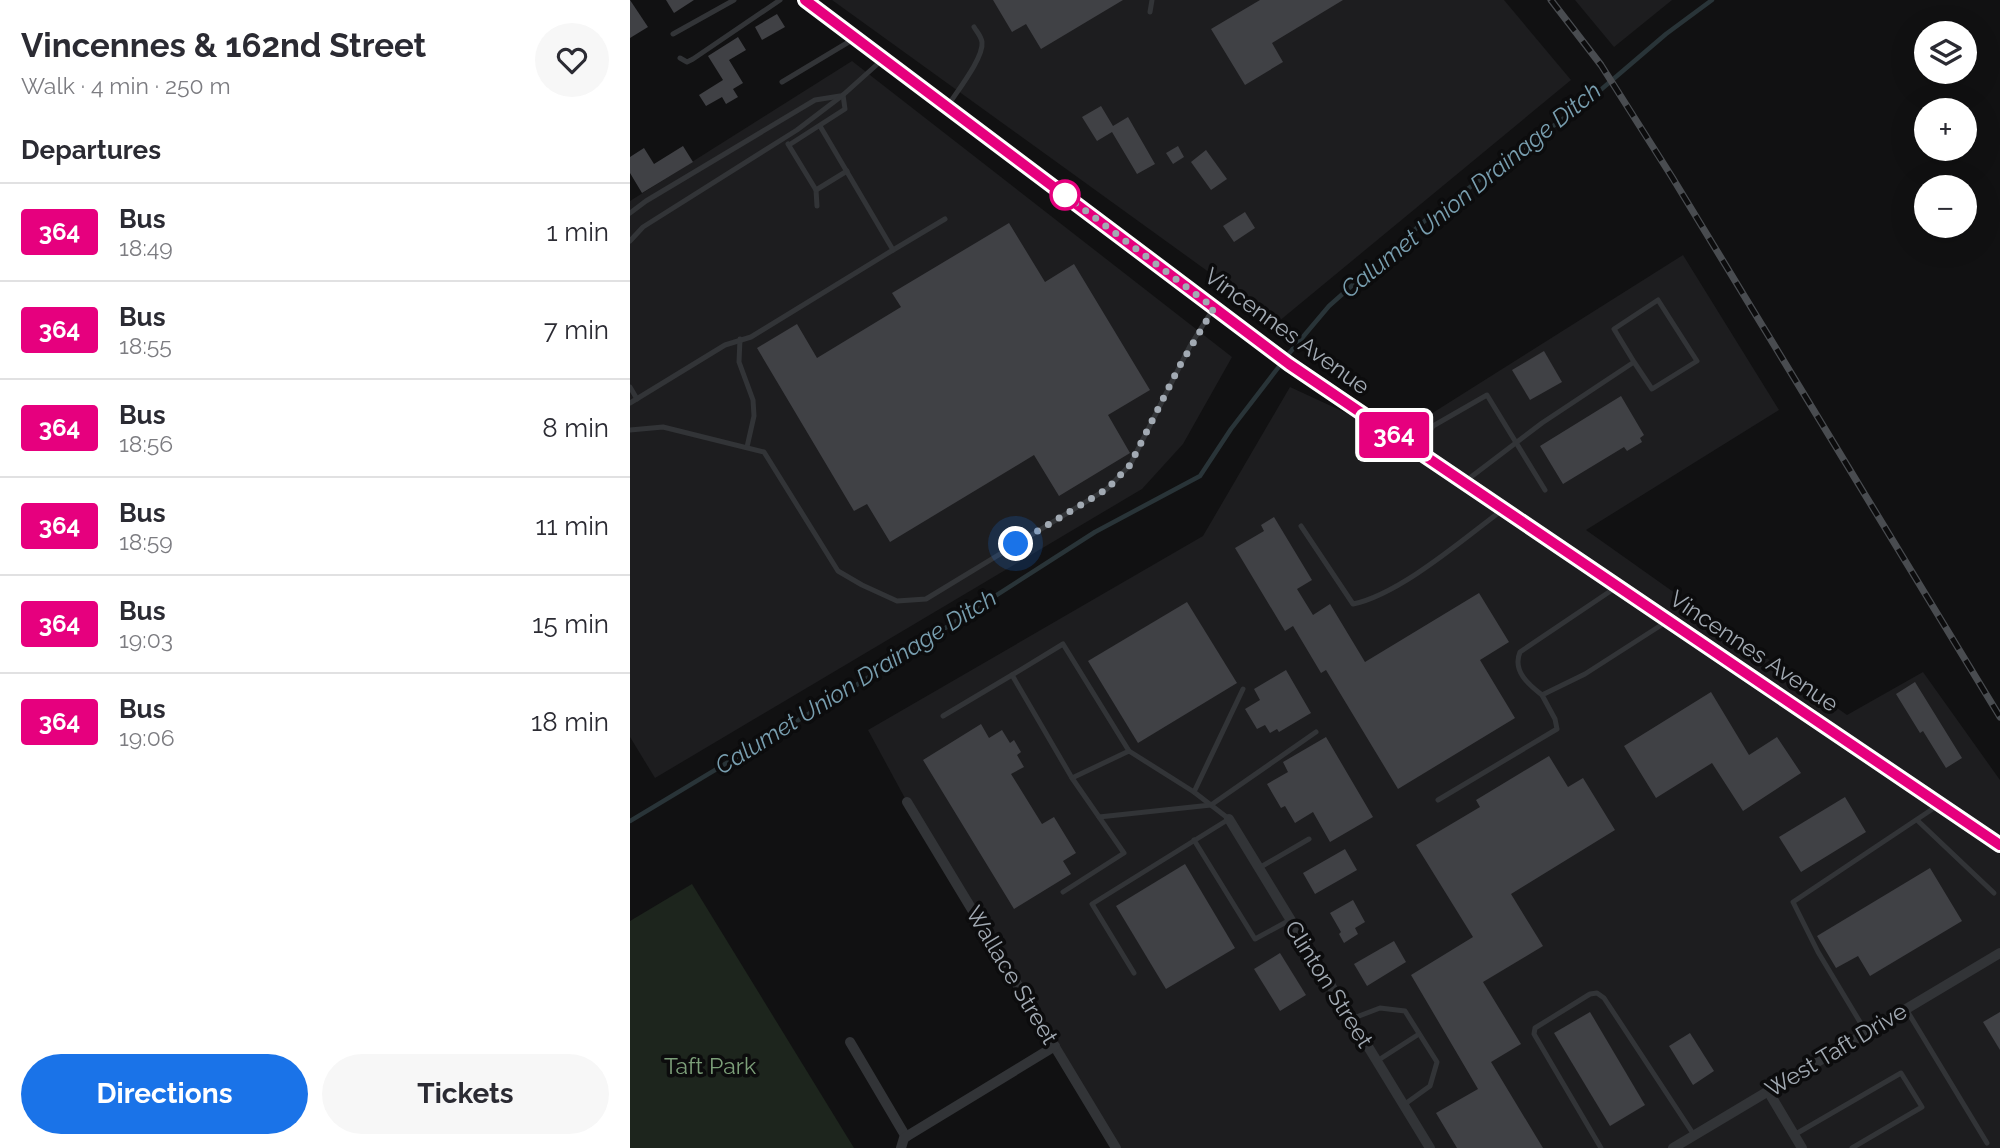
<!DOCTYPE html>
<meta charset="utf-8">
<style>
body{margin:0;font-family:Raleway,sans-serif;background:#f7f7f7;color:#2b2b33;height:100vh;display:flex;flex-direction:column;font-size:26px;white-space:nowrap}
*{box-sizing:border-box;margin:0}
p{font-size:23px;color:#7c7c81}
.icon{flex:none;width:38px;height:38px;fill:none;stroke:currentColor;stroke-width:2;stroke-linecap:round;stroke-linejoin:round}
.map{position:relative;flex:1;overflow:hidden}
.side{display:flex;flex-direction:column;background:#fff;width:630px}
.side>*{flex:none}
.badge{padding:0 14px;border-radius:5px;font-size:24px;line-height:46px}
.controls{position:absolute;left:1284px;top:21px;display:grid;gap:14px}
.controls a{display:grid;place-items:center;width:63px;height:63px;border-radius:50%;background:#fff;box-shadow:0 7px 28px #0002;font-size:35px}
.you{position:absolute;width:35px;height:35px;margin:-18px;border:5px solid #fff;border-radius:50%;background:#1a73e8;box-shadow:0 0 0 10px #1a73e833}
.map>.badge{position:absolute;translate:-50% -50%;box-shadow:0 0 0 4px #fff}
h2{padding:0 21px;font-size:26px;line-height:63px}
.round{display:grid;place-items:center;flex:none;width:74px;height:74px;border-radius:37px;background:#f7f7f7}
.summary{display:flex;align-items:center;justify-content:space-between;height:119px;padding:0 21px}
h1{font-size:33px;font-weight:700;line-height:52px}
.button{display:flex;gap:14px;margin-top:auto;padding:14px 21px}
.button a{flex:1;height:80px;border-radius:42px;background:#1a73e8;color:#fff;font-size:28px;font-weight:700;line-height:80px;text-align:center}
.button a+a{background:#f7f7f7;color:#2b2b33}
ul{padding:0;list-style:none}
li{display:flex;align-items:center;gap:21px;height:98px;padding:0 21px;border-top:2px solid #e1e1e2}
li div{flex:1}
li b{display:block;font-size:26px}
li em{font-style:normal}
li .badge{min-width:77px;font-weight:700;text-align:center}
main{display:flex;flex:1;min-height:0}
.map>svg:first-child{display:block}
</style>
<main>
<section class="side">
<div class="summary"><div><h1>Vincennes &amp; 162nd Street</h1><p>Walk · 4 min · 250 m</p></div><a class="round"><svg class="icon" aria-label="heart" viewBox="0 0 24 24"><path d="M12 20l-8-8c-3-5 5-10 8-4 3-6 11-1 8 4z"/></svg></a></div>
<h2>Departures</h2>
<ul>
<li><span class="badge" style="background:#e6007e;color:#fff">364</span><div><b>Bus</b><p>18:49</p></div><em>1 min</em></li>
<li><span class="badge" style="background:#e6007e;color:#fff">364</span><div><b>Bus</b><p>18:55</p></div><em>7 min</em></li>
<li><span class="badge" style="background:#e6007e;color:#fff">364</span><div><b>Bus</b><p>18:56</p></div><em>8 min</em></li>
<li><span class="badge" style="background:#e6007e;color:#fff">364</span><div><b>Bus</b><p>18:59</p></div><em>11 min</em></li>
<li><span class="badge" style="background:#e6007e;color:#fff">364</span><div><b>Bus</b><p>19:03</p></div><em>15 min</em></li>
<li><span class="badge" style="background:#e6007e;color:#fff">364</span><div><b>Bus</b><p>19:06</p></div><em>18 min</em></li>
</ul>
<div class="button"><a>Directions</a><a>Tickets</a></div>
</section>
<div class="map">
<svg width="1370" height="1148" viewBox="0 0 1370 1148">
<rect width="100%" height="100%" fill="#111112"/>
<g fill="#1d1d1f">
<polygon points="202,0 874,0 941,80 648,322"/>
<polygon points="945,0 1042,0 984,47"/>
<polygon points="222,61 602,357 553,444 512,489 25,778 0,737 0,201"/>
<polygon points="1053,255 1149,410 956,530 1217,715 1293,672 1370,780 1370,1148 485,1148 277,802 238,730 573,536 660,387 766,436"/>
</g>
<polygon fill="#1d251d" points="62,884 224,1148 0,1148 0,921"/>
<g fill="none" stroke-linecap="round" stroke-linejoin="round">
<g stroke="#293438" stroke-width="4.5">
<polyline points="656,357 699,306 798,218 960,99 1036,34 1082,0"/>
<polyline points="0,821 225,686 465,532 570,476 601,429 651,364"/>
</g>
</g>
<g fill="#404145">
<polygon points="0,0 18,27 0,38"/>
<polygon points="36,0 64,0 44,13"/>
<polygon points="363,0 493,0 411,49 396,24 382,32"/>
<polygon points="630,0 713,0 642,43 653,62 615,85 581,29"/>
<polygon points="147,14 155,27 132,40 125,27"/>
<polygon points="108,37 116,50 99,60 113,83 103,89 108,97 96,104 92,97 76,106 69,95 93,80 78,56"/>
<polygon points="471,106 483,126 498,117 525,164 507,174 482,132 467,141 452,117"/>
<polygon points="53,146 63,162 12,193 0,173 0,157 14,148 24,164"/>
<polygon points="548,146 554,157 543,164 536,153"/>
<polygon points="576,150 597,179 581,190 561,162"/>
<polygon points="615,212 625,228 604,242 593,226"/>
<polygon points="379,223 415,282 444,264 520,390 478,415 500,453 429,496 404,455 260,542 237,504 224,511 127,348 167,324 187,358 271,307 262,293"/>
<polygon points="914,351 932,382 900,400 882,370"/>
<polygon points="991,396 1014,435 1010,438 1012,442 997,451 994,447 933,484 910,446"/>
<polygon points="644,517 682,580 667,589 683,615 700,604 735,662 849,593 879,642 850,660 885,718 768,789 696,670 691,673 663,626 655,631 605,548 634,531 631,525"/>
<polygon points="557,602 607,683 508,743 458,661"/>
<polygon points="656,670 681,713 649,732 647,729 640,733 635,725 627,729 615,709 630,700 624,689"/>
<polygon points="1285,682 1332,758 1316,768 1293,731 1290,733 1266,694"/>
<polygon points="1081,692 1119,755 1147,737 1171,773 1113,811 1082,763 1026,798 994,746"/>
<polygon points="351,724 359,738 372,730 380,743 384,740 391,752 387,755 394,767 381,774 412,824 424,817 446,853 433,861 441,874 384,909 293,760"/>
<polygon points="696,737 743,817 700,842 683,812 665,823 655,806 651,808 637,784 658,772 653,762"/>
<polygon points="919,756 938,787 953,778 985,830 881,894 913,946 853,982 891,1044 861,1062 913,1148 827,1148 806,1113 848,1089 781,975 843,937 786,845 850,807 846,800"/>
<polygon points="1215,797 1236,832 1171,872 1149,837"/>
<polygon points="715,849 727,870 685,894 673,873"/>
<polygon points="555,864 605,948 536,989 486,906"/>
<polygon points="1300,868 1332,921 1240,976 1228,956 1206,968 1187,936"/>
<polygon points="723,900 735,922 725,928 728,934 714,943 709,934 711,932 700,913"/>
<polygon points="764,941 776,962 737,986 724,964"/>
<polygon points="650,953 676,995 650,1011 624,969"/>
<polygon points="960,1012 1015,1105 980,1126 924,1033"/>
<polygon points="1370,1012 1370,1050 1353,1022"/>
<polygon points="1060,1033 1084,1071 1063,1085 1039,1046"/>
</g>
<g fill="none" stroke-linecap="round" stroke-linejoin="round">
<g stroke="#323437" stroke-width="5">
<polyline points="520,12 522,0"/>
<polyline points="43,34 104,0"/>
<polyline points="50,58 57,62 63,59 150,0"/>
<polyline points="152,82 222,40"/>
<path d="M319,104c9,-14 35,-47 33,-62 -1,-6 -5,-10 -8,-15"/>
<polyline points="158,144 186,190 187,206"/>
<polyline points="159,145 215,109 213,95"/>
<polyline points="186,190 217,171"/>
<polyline points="0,213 16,201 185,100 210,96"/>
<polyline points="0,241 13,227 167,130 213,95 252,60"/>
<polyline points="263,250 315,219"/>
<polyline points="110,339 109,362 123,400 124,416 117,447"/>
<polyline points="0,387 7,399"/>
<polyline points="0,403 95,345 121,337 263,250 190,126"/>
<polyline points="0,430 33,427 134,452 208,571 232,585 267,601 296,599 477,489 500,465 560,346 583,309"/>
<polyline points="790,448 803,426 857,395 915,490"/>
<polyline points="837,480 912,423 1004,362 984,329 1028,300 1067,361 1022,389 1004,362"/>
<path d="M671,526l52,78c47,-10 109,-64 148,-93"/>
<path d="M985,588l-95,64c-8,19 9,33 22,43l43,-21 81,-52"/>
<polyline points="382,675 433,644 499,751"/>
<polyline points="313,716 382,675 442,778 494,853 433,892"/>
<polyline points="442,778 499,751 564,792 599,819 462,904 504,973"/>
<polyline points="564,792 613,689"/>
<polyline points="808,800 927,729 925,719 912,695"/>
<polyline points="469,817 581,805 686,732"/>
<polyline points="1287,820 1364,893"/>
<polyline points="564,840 625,939 660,920"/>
<polyline points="629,868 679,839"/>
<polyline points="1276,1009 1357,1143"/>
<polyline points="721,1019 750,1008 775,1011 807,1062 800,1086 775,1104"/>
<polyline points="1236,1032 1188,952 1163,902 1307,806"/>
<polyline points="747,1061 789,1034"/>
<polyline points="1164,1135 1271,1073 1292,1107 1222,1148"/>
<polyline points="971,1148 904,1034 905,1028 960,994 967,993 974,998 1064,1135"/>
</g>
<g stroke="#323437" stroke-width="10">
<polyline points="277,802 486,1148"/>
<polyline points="599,819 800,1148"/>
<polyline points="220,1042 276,1137"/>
<polyline points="1138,1091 1172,1148"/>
<polyline points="271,1148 274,1138 425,1046"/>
<polyline points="1043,1148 1370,953"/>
</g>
<polyline stroke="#404347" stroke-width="16" points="175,0 659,364 1370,845"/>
<defs>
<polyline id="rail" points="921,0 971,65 1042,177 1370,717"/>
</defs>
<use href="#rail" stroke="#494c50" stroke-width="7"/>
<use href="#rail" stroke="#0c0c0d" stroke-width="4.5" stroke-dasharray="13" stroke-linecap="butt"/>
</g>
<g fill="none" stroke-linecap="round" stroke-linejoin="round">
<defs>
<polyline id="line" points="175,0 659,364 1370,845"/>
</defs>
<use href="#line" stroke="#fff" stroke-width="16"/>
<use href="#line" stroke="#e6007e" stroke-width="10"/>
<polyline stroke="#a2aab3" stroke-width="7" stroke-dasharray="0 12.6" points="386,544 477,489 500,465 549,367 584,308 435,195"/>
</g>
<circle fill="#fff" stroke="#e6007e" stroke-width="3.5" cx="435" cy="195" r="14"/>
<g text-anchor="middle" stroke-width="7" stroke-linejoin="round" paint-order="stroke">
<g font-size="23" fill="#a2aab3" stroke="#0c0c0d">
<text transform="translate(657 331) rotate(36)" y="8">Vincennes Avenue</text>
<text transform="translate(1124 651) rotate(34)" y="8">Vincennes Avenue</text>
<text transform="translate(382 975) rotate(59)" y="8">Wallace Street</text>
<text transform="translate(699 984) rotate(58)" y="8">Clinton Street</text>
<text transform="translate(1206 1050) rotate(-31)" y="8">West Taft Drive</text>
</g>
<g font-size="23" fill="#7c9f79" stroke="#0c0c0d">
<text x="80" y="1074">Taft Park</text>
</g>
<g font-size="24" font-style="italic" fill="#789eaf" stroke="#0c0c0d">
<text transform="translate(841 190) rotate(-39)" y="8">Calumet Union Drainage Ditch</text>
<text transform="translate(226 682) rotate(-32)" y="8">Calumet Union Drainage Ditch</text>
</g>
</g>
</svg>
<div class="controls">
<a><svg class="icon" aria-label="layers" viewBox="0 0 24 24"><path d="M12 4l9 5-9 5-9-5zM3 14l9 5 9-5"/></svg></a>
<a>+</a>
<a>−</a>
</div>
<div class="you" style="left:386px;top:544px"></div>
<b class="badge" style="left:764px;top:435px;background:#e6007e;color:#fff">364</b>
</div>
</main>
